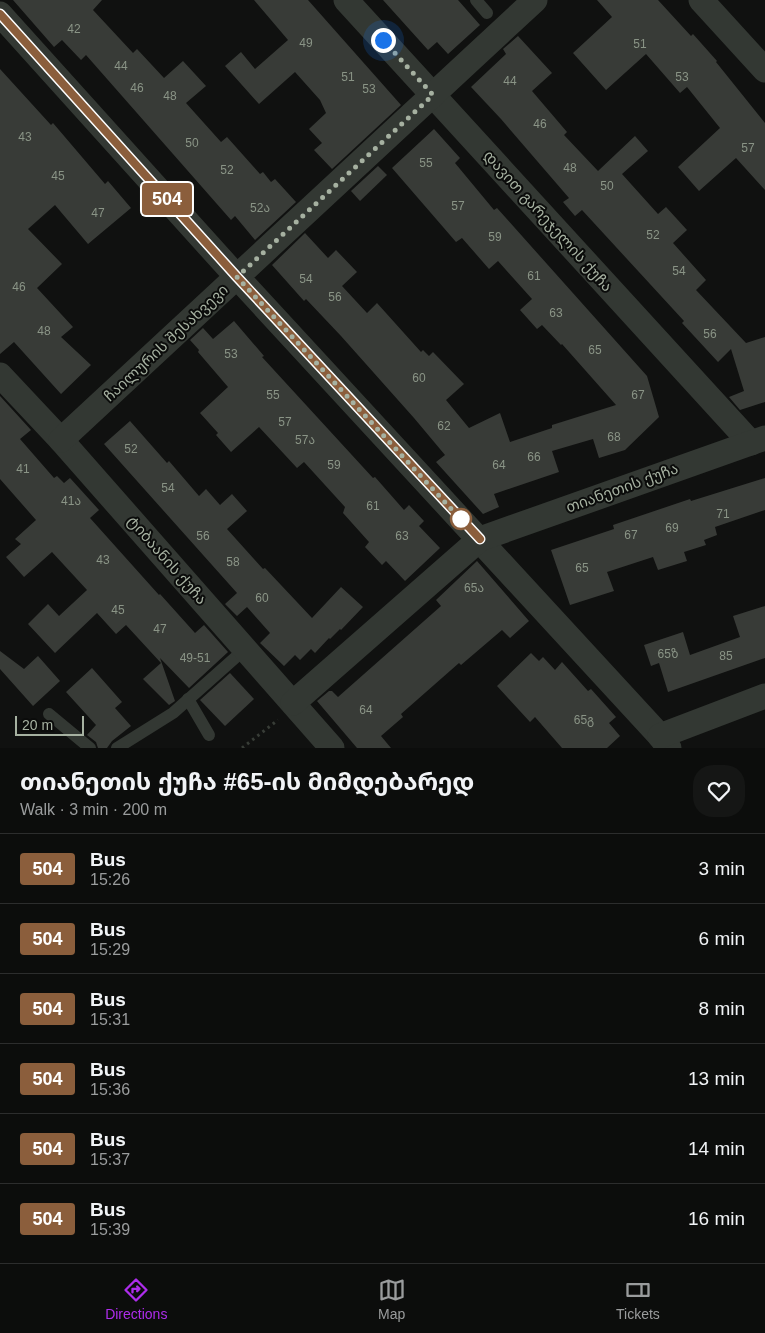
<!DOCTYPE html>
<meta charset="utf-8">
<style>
body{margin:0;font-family:Helvetica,"Noto Sans Georgian",sans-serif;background:#151615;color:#f1f3f6;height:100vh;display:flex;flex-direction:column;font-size:19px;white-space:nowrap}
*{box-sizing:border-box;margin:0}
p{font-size:16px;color:#9a9c9d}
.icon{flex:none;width:28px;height:28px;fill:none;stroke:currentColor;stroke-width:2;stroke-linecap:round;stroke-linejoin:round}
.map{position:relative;height:748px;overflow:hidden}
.sheet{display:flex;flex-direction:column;background:#0c0d0c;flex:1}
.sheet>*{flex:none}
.badge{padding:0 10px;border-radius:4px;font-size:18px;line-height:32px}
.scale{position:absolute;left:15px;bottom:12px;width:69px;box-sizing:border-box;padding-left:5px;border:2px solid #a6b1a1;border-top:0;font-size:14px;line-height:18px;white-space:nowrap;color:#a6b1a1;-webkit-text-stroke:4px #0b0c0b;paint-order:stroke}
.you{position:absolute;width:25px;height:25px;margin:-12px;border:4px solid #fff;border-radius:50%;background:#1a73e8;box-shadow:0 0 0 8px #1a73e833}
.map>.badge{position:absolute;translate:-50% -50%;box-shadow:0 0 0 2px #fff}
.round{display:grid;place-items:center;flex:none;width:52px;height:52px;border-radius:20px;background:#151615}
.summary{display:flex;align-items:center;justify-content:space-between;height:85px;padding:0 20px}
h1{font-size:24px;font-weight:700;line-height:38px}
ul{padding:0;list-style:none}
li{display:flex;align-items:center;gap:15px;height:70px;padding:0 20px;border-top:1px solid #2c2d2d}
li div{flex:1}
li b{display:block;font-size:19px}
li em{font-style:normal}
li .badge{min-width:55px;font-weight:700;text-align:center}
.tabs{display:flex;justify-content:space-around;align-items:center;height:70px;border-top:1px solid #2c2d2d;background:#0c0d0c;font-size:14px;color:#9a9c9d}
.tabs a{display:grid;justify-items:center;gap:2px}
.tabs .on{color:#ae2dec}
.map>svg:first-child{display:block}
</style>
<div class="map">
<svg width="765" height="748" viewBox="0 0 765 748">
<rect width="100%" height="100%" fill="#101110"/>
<g fill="#383b37">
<polygon points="13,0 102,0 93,10 133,53 137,49 164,78 183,61 206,86 186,103 221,142 227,137 260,174 263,172 271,182 275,179 296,202 255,240 235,216 231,220 86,55 81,60 62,40 54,47"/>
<polygon points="254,0 308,0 401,105 332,169 314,150 322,143 309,129 326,113 320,100 295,72 259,104 225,66 241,52 255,69 288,40"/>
<polygon points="383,0 458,0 480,25 448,54 437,42 428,50"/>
<polygon points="597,0 658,0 691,36 693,34 717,61 716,62 765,123 765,190 736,158 699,191 678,167 720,128 687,87 680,93 646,54 606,90 573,53 612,17"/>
<polygon points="518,36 552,73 532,91 567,132 564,135 598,171 635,136 648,151 622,174 658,214 666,207 687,230 673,243 706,280 696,290 746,343 765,337 765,402 740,410 729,397 744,391 731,349 718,362 682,323 684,321 582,210 575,216 563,202 569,198 501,119 471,87 506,54 503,49"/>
<polygon points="0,69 51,125 53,123 105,184 108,181 131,208 88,244 55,205 28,229 62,264 37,288 73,327 61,337 91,365 61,394 14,342 0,354"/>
<polygon points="434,129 460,158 455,163 494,210 497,208 647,376 659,417 625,450 599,458 593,439 552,451 559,472 494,494 499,507 483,514 436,462 445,455 414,418 341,336 306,299 304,301 272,265 305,233 328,258 336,250 357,272 342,286 367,313 377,303 421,352 423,350 429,356 433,352 464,384 446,400 469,428 500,413 510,442 552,428 552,425 616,405 562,344 561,345 542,325 537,329 520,310 532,299 498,261 489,269 462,238 456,242 392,168"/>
<polygon points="378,166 387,175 360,201 351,191"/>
<polygon points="234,321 264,356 262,357 373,478 375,477 404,510 409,505 424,521 419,526 440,548 405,581 386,561 382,565 365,547 369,542 343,513 345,507 304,462 297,468 259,427 231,452 216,435 218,433 200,413 228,387 198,352 199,350 190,340 203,328 213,339"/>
<polygon points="0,396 31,430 20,439 54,478 57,476 64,483 70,478 99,510 90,518 159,595 160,594 195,633 204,625 228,652 189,688 160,658 175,701 169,705 143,679 161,663 126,625 116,634 97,613 55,653 28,624 48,604 59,616 87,590 52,552 24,577 6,557 21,544 15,539 36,520 0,479"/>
<polygon points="130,421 167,463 169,461 199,496 206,489 220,505 232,494 247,511 227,529 263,569 265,568 312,618 341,587 363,607 341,630 340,629 330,639 329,638 315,653 311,649 300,660 295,655 284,666 260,643 270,633 247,607 237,616 225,604 237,593 104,444"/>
<polygon points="765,478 765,510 715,527 717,535 704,540 706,545 684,552 687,561 658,570 653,557 607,572 614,591 570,605 551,550 614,529 613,525 690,499 691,501"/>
<polygon points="477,561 529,621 510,638 502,630 461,665 459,663 401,714 403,717 381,736 391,748 357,748 317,701 329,691 332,691 338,697 441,606 436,600"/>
<polygon points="765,606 765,658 668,692 659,663 651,666 644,645 683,632 690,655 740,637 733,616"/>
<polygon points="0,651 24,669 38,656 60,681 33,706 0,669"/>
<polygon points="531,653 539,661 543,657 555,670 562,662 588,691 591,689 616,717 609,723 620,736 607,748 562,748 535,717 530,722 497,686"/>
<polygon points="92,668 122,702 115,708 131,726 112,741 107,748 98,748 96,742 87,735 96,725 66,692"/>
<polygon points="230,673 254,699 225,726 200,700"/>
</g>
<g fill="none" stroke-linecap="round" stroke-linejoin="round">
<polyline stroke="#383d37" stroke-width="3" stroke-dasharray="2.5 4" stroke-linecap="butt" points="242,748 278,720"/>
<g stroke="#333833" stroke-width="12">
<polyline points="476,0 487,13"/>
<polyline points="188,699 209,735"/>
<polyline points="49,714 90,748"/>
<polyline points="117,748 173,713 245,649"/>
</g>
<g stroke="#333833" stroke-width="25">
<polyline points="346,0 751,443"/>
<polyline points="701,0 765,70"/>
<polyline points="0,14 237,277 660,736 669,748"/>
<polyline points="0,375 61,440 332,748"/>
<polyline points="61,440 535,0"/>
<polyline points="293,703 480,539 765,438"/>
<polyline points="660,736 765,696"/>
</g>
</g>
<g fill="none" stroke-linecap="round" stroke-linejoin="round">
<defs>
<polyline id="line" points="0,14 237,277 480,539"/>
</defs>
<use href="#line" stroke="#fff" stroke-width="11"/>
<use href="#line" stroke="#8b5e3c" stroke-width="8"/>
<polyline stroke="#a6b1a1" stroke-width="5" stroke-dasharray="0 9" points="383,40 433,95 237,277 466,525 461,519"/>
</g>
<circle fill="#fff" stroke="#8b5e3c" stroke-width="2.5" cx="461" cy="519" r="10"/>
<g text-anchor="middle" stroke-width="4" stroke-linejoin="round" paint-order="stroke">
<g font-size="12" fill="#8a9486">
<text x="74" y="33">42</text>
<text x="306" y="47">49</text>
<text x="640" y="48">51</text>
<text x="121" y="70">44</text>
<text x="348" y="81">51</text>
<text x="682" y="81">53</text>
<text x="510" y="85">44</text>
<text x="137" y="92">46</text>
<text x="369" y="93">53</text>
<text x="170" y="100">48</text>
<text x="540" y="128">46</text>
<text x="25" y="141">43</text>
<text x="192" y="147">50</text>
<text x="748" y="152">57</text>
<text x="426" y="167">55</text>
<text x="570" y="172">48</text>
<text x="227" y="174">52</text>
<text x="58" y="180">45</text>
<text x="607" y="190">50</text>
<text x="458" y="210">57</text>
<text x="260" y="212">52ა</text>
<text x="98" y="217">47</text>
<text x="653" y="239">52</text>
<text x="495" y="241">59</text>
<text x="679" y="275">54</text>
<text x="534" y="280">61</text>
<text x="306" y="283">54</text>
<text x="19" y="291">46</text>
<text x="335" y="301">56</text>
<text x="556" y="317">63</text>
<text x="44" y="335">48</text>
<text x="710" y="338">56</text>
<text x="595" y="354">65</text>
<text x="231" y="358">53</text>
<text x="419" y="382">60</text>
<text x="273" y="399">55</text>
<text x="638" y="399">67</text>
<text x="285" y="426">57</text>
<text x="444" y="430">62</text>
<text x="614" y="441">68</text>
<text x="305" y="444">57ა</text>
<text x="131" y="453">52</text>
<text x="534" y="461">66</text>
<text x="334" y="469">59</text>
<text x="499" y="469">64</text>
<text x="23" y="473">41</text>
<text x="168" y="492">54</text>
<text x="71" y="505">41ა</text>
<text x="373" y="510">61</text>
<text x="723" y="518">71</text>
<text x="672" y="532">69</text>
<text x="631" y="539">67</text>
<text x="203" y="540">56</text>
<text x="402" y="540">63</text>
<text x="103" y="564">43</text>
<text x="233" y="566">58</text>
<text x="582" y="572">65</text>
<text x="474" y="592">65ა</text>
<text x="262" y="602">60</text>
<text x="118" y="614">45</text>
<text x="160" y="633">47</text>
<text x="668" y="658">65ზ</text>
<text x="726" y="660">85</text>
<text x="195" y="662">49-51</text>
<text x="366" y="714">64</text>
<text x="584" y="724">65გ</text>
</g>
<g font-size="15" fill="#a6b1a1" stroke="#0b0c0b">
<text transform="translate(548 221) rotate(48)" y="5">დავით გარეჯელის ქუჩა</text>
<text transform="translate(166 343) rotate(-43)" y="5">ჩაილურის შესახვევი</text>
<text transform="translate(622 488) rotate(-20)" y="5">თიანეთის ქუჩა</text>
<text transform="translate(167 560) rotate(49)" y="5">ტიბაანის ქუჩა</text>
</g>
</g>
</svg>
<div class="scale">20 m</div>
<div class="you" style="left:383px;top:40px"></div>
<b class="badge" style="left:167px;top:199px;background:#8b5e3c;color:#fff">504</b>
</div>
<section class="sheet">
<div class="summary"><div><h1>თიანეთის ქუჩა #65-ის მიმდებარედ</h1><p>Walk · 3 min · 200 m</p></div><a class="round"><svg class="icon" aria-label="heart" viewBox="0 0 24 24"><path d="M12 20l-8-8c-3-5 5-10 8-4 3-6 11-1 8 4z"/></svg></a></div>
<ul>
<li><span class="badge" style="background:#8b5e3c;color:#fff">504</span><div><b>Bus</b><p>15:26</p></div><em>3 min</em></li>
<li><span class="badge" style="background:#8b5e3c;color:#fff">504</span><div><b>Bus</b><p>15:29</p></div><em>6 min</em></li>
<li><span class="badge" style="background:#8b5e3c;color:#fff">504</span><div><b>Bus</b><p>15:31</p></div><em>8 min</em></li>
<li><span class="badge" style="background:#8b5e3c;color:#fff">504</span><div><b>Bus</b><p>15:36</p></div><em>13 min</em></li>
<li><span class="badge" style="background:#8b5e3c;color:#fff">504</span><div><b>Bus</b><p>15:37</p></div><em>14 min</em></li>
<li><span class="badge" style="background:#8b5e3c;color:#fff">504</span><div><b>Bus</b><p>15:39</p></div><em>16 min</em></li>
</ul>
</section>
<nav class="tabs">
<a class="on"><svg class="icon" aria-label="directions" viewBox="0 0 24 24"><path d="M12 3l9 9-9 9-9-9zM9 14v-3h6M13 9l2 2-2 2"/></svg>Directions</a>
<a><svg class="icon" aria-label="map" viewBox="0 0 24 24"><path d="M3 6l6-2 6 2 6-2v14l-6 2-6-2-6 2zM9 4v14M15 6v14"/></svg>Map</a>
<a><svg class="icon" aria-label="tickets" viewBox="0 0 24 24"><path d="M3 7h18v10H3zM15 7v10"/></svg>Tickets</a>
</nav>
